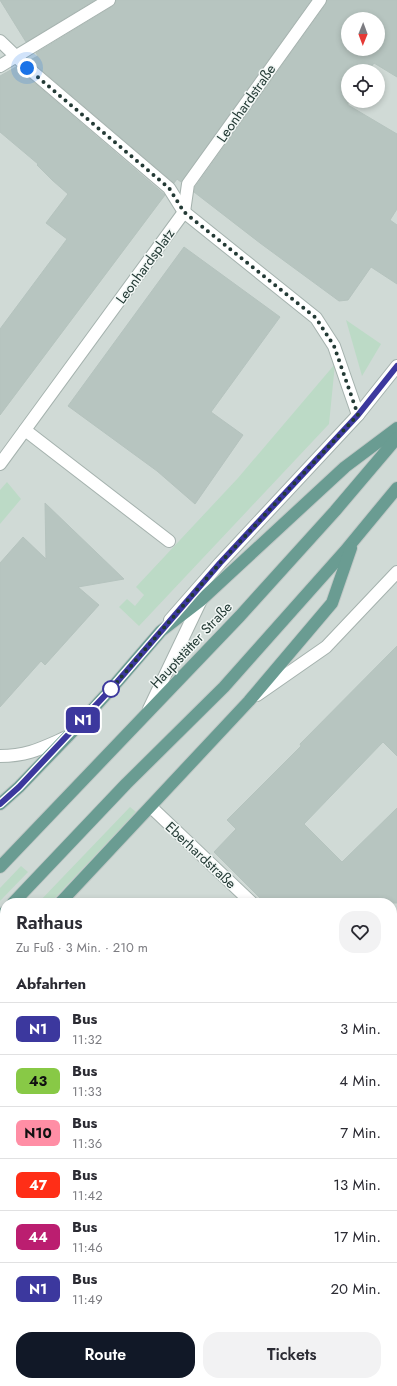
<!DOCTYPE html>
<html lang="de">
<meta charset="utf-8">
<style>
body{margin:0;font-family:Jost,sans-serif;background:#f2f2f3;color:#2b2b33;height:100vh;display:flex;flex-direction:column;font-size:15px;white-space:nowrap}
*{box-sizing:border-box;margin:0}
p{font-size:13px;color:#7c7c81}
.icon{flex:none;width:22px;height:22px;fill:none;stroke:currentColor;stroke-width:2;stroke-linecap:round;stroke-linejoin:round}
.map{position:relative;flex:1;overflow:hidden}
.drawer{position:absolute;left:0px;top:898px;width:397px;height:488px;display:flex;flex-direction:column;background:#fff;border-radius:16px 16px 0 0;box-shadow:0 2px 6px #0003}
.drawer>*{flex:none}
.badge{padding:0 8px;border-radius:6px;font-size:14px;line-height:26px}
.needle{width:26px;rotate:181deg}
.controls{position:absolute;left:341px;top:12px;display:grid;gap:8px}
.controls a{display:grid;place-items:center;width:44px;height:44px;border-radius:50%;background:#fff;box-shadow:0 2px 6px #0003;font-size:20px}
.you{position:absolute;width:20px;height:20px;margin:-10px;border:3px solid #fff;border-radius:50%;background:#1a73e8;box-shadow:0 0 0 6px #1a73e833}
.map>.badge{position:absolute;translate:-50% -50%;box-shadow:0 0 0 2px #fff}
h2{padding:0 16px;font-size:15px;line-height:36px}
.round{display:grid;place-items:center;flex:none;width:42px;height:42px;border-radius:16px;background:#f2f2f3}
.summary{display:flex;align-items:center;justify-content:space-between;height:68px;padding:0 16px}
h1{font-size:19px;font-weight:600;line-height:30px}
.primary-button{display:flex;gap:8px;margin-top:auto;padding:8px 16px}
.primary-button a{flex:1;height:46px;border-radius:16px;background:#111827;color:#fff;font-size:16px;font-weight:600;line-height:46px;text-align:center}
.primary-button a+a{background:#f2f2f3;color:#2b2b33}
ul{padding:0;list-style:none}
li{display:flex;align-items:center;gap:12px;height:52px;padding:0 16px;border-top:1px solid #e1e1e2}
li div{flex:1}
li b{display:block;font-size:15px}
li em{font-style:normal}
li .badge{min-width:44px;font-weight:700;text-align:center}
.map>svg:first-child{display:block}
</style>
<div class="map">
<svg width="397" height="1386" viewBox="0 0 397 1386">
<rect width="100%" height="100%" fill="#e2ebe7"/>
<path fill="#d0dad6" fill-rule="evenodd" d="M0,0h397v1386h-397zM348,19h30v30h-30zM348,71h30v30h-30zM5,903h387v478h-387z"/>
<g fill="#bcdac6">
<polygon points="346,320 381,344 362,376"/>
<polygon points="335,364 329,424 139,626 119,607 127,599 135,606 144,595 136,587 238,478"/>
<polygon points="7,482 21,499 0,524 0,490"/>
<polygon points="130,807 136,812 50,903 38,903"/>
<polygon points="21,866 28,872 0,901 0,888"/>
</g>
<g fill="#b7c5c0" stroke="#b5c3be" fill-rule="evenodd">
<polygon points="0,0 95,0 26,42"/>
<polygon points="116,0 311,0 181,182 177,179 174,183 30,60 38,56 36,53 113,6"/>
<path d="M327,0h70v77l-23,-14 -6,8h-20v34l49,29v75l-7,11 7,5v59l-26,-17 -23,33 -9,1 -79,-58 -66,-51 1,-5 131,-183zM348,19h30v30h-30z"/>
<polygon points="16,67 165,195 0,415 0,329 67,239 46,223 68,194 52,180 37,165 38,164 0,132 0,76"/>
<polygon points="184,247 280,317 211,412 243,435 195,504 157,471 68,406"/>
<polygon points="45,503 124,579 78,587 99,605 45,665 41,661 0,707 0,563 23,537 46,559"/>
<polygon points="397,646 397,756 383,742 304,824 342,862 397,808 397,903 265,903 214,852 236,829 227,820 301,746 300,744"/>
</g>
<g fill="none" stroke-linecap="round" stroke-linejoin="round">
<defs>
<g id="pedestrian">
<polyline points="0,41 27,67 169,188 184,212"/>
<polyline points="0,66 109,0"/>
<polyline points="184,212 188,184 320,0"/>
<polyline points="25,430 169,541"/>
<polyline points="151,807 252,903"/>
<polyline points="392,1054 397,1059"/>
<polyline points="392,1260 397,1256"/>
<polyline points="392,1343 397,1348"/>
</g>
<g id="minor">
<polyline points="0,464 184,212 316,318 334,346 358,415"/>
<path d="M0,756c28,0 42,-8 67,-19"/>
<polyline points="392,956 397,951"/>
<polyline points="0,1007 5,1013"/>
</g>
<g id="tertiary">
<polyline points="170,620 220,563 358,415 397,366"/>
<polyline points="257,695 326,647 397,572"/>
<polyline points="149,709 202,598"/>
</g>
<g id="primary">
<polyline points="0,804 19,787 72,732 111,689 161,631 200,601 345,467 397,428"/>
<polyline points="0,867 240,616 335,511 397,438"/>
<polyline points="13,903 126,784 224,687 345,551 397,488"/>
<polyline points="60,903 249,701 332,603 351,548"/>
<polyline points="0,917 5,912"/>
<polyline points="0,967 5,962"/>
<polyline points="0,997 5,988"/>
</g>
</defs>
<use href="#pedestrian" stroke="#a5b2ae" stroke-width="14"/>
<use href="#minor" stroke="#a5b2ae" stroke-width="14"/>
<use href="#tertiary" stroke="#a5b2ae" stroke-width="14"/>
<use href="#primary" stroke="#c1c8c6" stroke-width="14"/>
<use href="#pedestrian" stroke="#fff" stroke-width="12"/>
<use href="#minor" stroke="#fff" stroke-width="12"/>
<use href="#tertiary" stroke="#fff" stroke-width="12"/>
<use href="#primary" stroke="#6a9c92" stroke-width="12"/>
</g>
<g fill="none" stroke-linecap="round" stroke-linejoin="round">
<defs>
<polyline id="line" points="0,804 19,787 111,689 220,563 358,415 397,366"/>
</defs>
<use href="#line" stroke="#fff" stroke-width="9"/>
<use href="#line" stroke="#3c389e" stroke-width="6"/>
<polyline stroke="#233a35" stroke-width="4" stroke-dasharray="0 7.2" points="27,68 169,188 184,212 316,318 334,346 358,415 220,563 111,689"/>
</g>
<circle fill="#fff" stroke="#3c389e" stroke-width="2" cx="111" cy="689" r="8"/>
<g text-anchor="middle" stroke-width="3" stroke-linejoin="round" paint-order="stroke">
<g font-size="14" fill="#233a35" stroke="#f2f7f5">
<text transform="translate(246 103) rotate(-55)" y="5">Leonhardstraße</text>
<text transform="translate(145 266) rotate(-54)" y="5">Leonhardsplatz</text>
<text transform="translate(191 645) rotate(-47)" y="5">Hauptstätter Straße</text>
<text transform="translate(201 855) rotate(43)" y="5">Eberhardstraße</text>
</g>
</g>
</svg>
<div class="controls">
<a><svg class="needle" viewBox="-14 -14 28 28"><path d="M0-13l5 13h-10z" fill="#e53935"/><path d="M0 13l5-13h-10z" fill="#7c7c81"/></svg></a>
<a><svg class="icon" aria-label="locate" viewBox="0 0 24 24"><circle cx="12" cy="12" r="6"/><path d="M12 2v4M12 18v4M2 12h4M18 12h4"/></svg></a>
</div>
<div class="you" style="left:27px;top:68px"></div>
<b class="badge" style="left:83px;top:720px;background:#3c389e;color:#fff">N1</b>
<section class="drawer">
<div class="summary"><div><h1>Rathaus</h1><p>Zu Fuß · 3 Min. · 210 m</p></div><a class="round"><svg class="icon" aria-label="heart" viewBox="0 0 24 24"><path d="M12 20l-8-8c-3-5 5-10 8-4 3-6 11-1 8 4z"/></svg></a></div>
<h2>Abfahrten</h2>
<ul>
<li><span class="badge" style="background:#3c389e;color:#fff">N1</span><div><b>Bus</b><p>11:32</p></div><em>3 Min.</em></li>
<li><span class="badge" style="background:#88c946;color:#111">43</span><div><b>Bus</b><p>11:33</p></div><em>4 Min.</em></li>
<li><span class="badge" style="background:#ff8ea5;color:#111">N10</span><div><b>Bus</b><p>11:36</p></div><em>7 Min.</em></li>
<li><span class="badge" style="background:#ff2e17;color:#fff">47</span><div><b>Bus</b><p>11:42</p></div><em>13 Min.</em></li>
<li><span class="badge" style="background:#bb1e70;color:#fff">44</span><div><b>Bus</b><p>11:46</p></div><em>17 Min.</em></li>
<li><span class="badge" style="background:#3c389e;color:#fff">N1</span><div><b>Bus</b><p>11:49</p></div><em>20 Min.</em></li>
</ul>
<div class="primary-button"><a>Route</a><a>Tickets</a></div>
</section>
</div>
